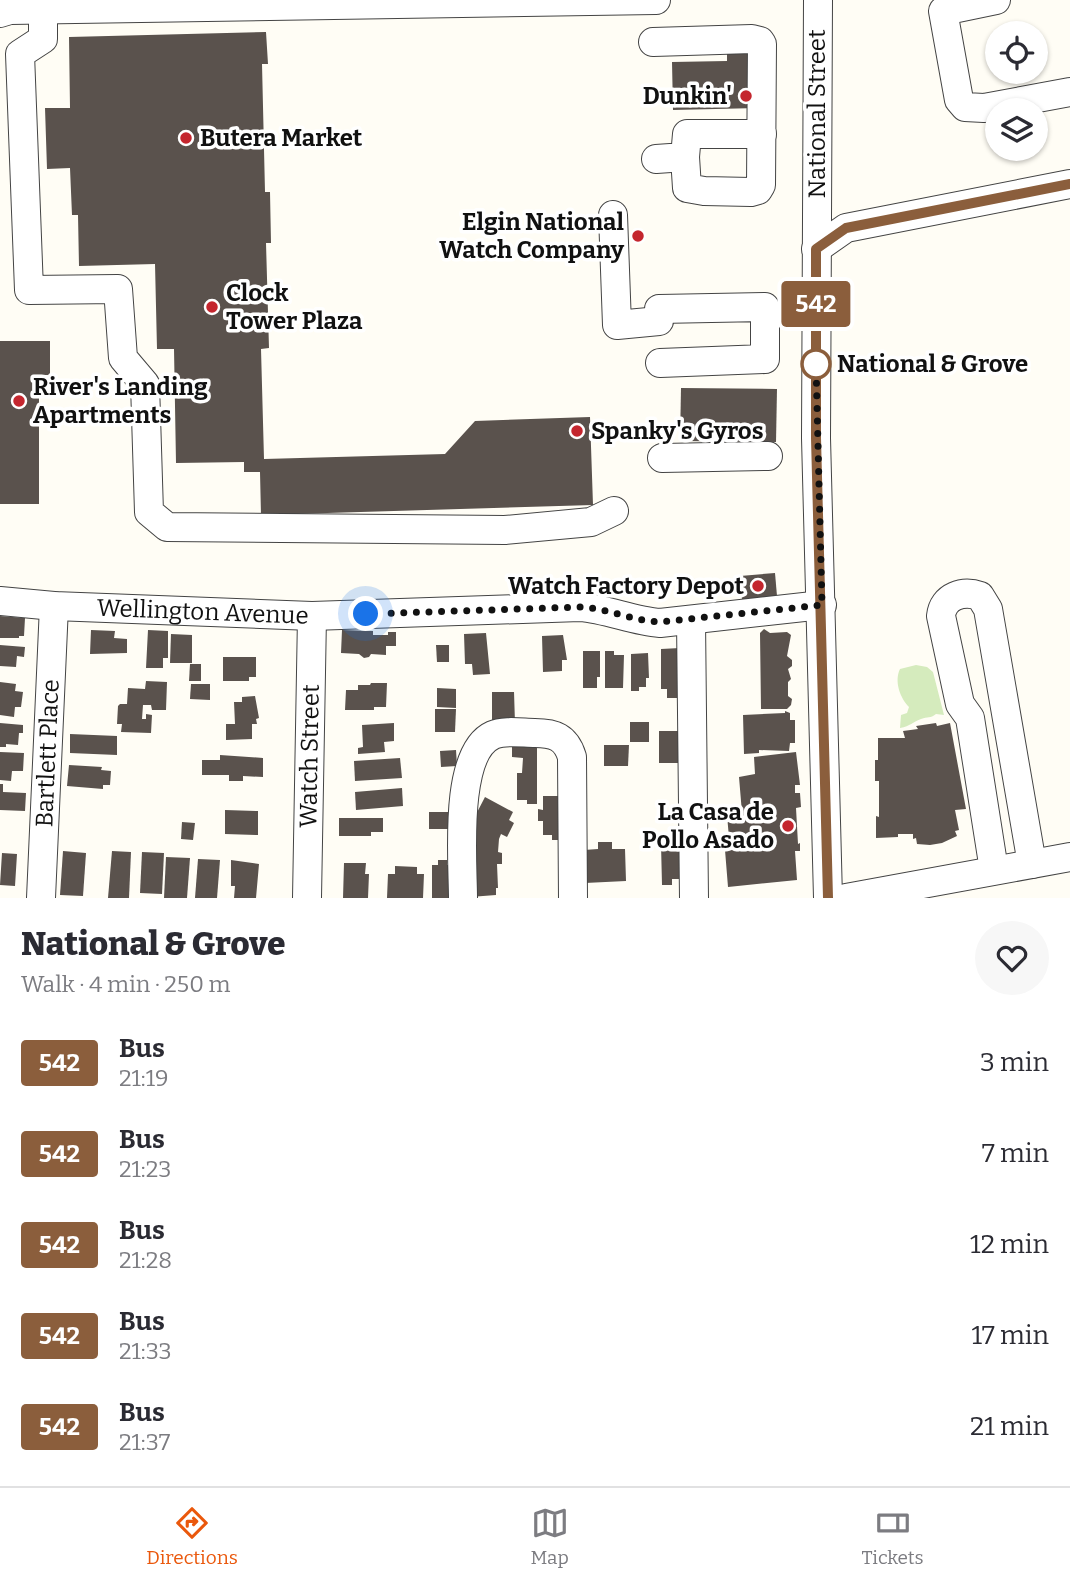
<!DOCTYPE html>
<meta charset="utf-8">
<style>
body{margin:0;font-family:Bitter,serif;background:#f7f7f7;color:#2b2b33;height:100vh;display:flex;flex-direction:column;font-size:26px;white-space:nowrap}
*{box-sizing:border-box;margin:0}
p{font-size:23px;color:#7c7c81}
.icon{flex:none;width:38px;height:38px;fill:none;stroke:currentColor;stroke-width:2;stroke-linecap:round;stroke-linejoin:round}
.map{position:relative;height:898px;overflow:hidden}
.sheet{display:flex;flex-direction:column;background:#fff;flex:1}
.sheet>*{flex:none}
.badge{padding:0 14px;border-radius:5px;font-size:24px;line-height:46px}
.controls{position:absolute;left:985px;top:21px;display:grid;gap:14px}
.controls a{display:grid;place-items:center;width:63px;height:63px;border-radius:50%;background:#fff;box-shadow:0 2px 5px #0004;font-size:35px}
.you{position:absolute;width:35px;height:35px;margin:-18px;border:5px solid #fff;border-radius:50%;background:#1a73e8;box-shadow:0 0 0 10px #1a73e833}
.map>.badge{position:absolute;translate:-50% -50%;box-shadow:0 0 0 4px #fff}
.round{display:grid;place-items:center;flex:none;width:74px;height:74px;border-radius:37px;background:#f7f7f7}
.summary{display:flex;align-items:center;justify-content:space-between;height:119px;padding:0 21px}
h1{font-size:33px;font-weight:800;line-height:52px}
ul{padding:0;list-style:none}
li{display:flex;align-items:center;gap:21px;height:91px;padding:0 21px}
li div{flex:1}
li b{display:block;font-size:26px}
li em{font-style:normal}
li .badge{min-width:77px;font-weight:700;text-align:center}
.tab-bar{display:flex;justify-content:space-around;align-items:center;height:98px;border-top:2px solid #e1e1e2;background:#fff;font-size:19px;color:#7c7c81}
.tab-bar a{display:grid;justify-items:center;gap:4px}
.tab-bar .on{color:#ea580c}
.map>svg:first-child{display:block}
</style>
<div class="map">
<svg width="1070" height="898" viewBox="0 0 1070 898">
<rect width="100%" height="100%" fill="#fffdf5"/>
<path fill="#d5ebbd" d="M916,665l11,2 6,5 11,43 -8,-1c-6,5 -8,2 -15,5 -9,3 -10,7 -21,9l1,-13 6,-2 2,-6c-9,-9 -15,-26 -9,-38z"/>
<g fill="#5a524d">
<polygon points="266,32 268,64 262,64 265,192 270,192 271,243 266,243 269,348 261,349 264,459 445,454 475,421 590,417 593,505 261,515 260,472 244,472 244,462 176,463 174,349 157,349 155,264 79,266 78,215 72,215 70,168 47,169 45,108 70,108 69,37"/>
<polygon points="757,46 758,108 673,110 672,62 727,61 727,47"/>
<polygon points="0,341 50,341 50,375 39,375 39,504 0,504"/>
<polygon points="681,388 777,389 776,442 680,441"/>
<polygon points="775,573 777,596 742,600 740,576"/>
<polygon points="0,616 25,618 24,636 19,636 19,638 0,638"/>
<polygon points="764,629 770,633 787,632 791,635 787,656 792,660 792,666 788,669 791,679 788,682 788,696 792,699 791,705 787,709 761,709 760,633"/>
<polygon points="91,630 115,631 114,638 127,639 127,653 90,654"/>
<polygon points="148,630 168,631 168,658 163,658 163,668 146,668"/>
<polygon points="342,630 373,631 373,635 388,635 388,632 396,632 396,646 386,646 386,655 371,654 369,657 364,658 359,654 341,653"/>
<polygon points="486,633 490,674 473,675 472,664 465,664 464,634"/>
<polygon points="171,634 192,635 192,663 170,663"/>
<polygon points="563,635 567,660 562,660 562,671 543,672 542,636"/>
<polygon points="0,645 25,647 24,657 17,656 16,667 0,666"/>
<polygon points="436,645 449,645 449,662 437,662"/>
<polygon points="680,648 678,698 667,698 667,689 661,689 661,649"/>
<polygon points="583,651 600,651 600,677 597,677 597,688 583,688"/>
<polygon points="605,651 614,651 614,655 624,655 623,688 605,688"/>
<polygon points="648,653 649,678 646,678 646,687 639,687 639,691 631,691 631,654"/>
<polygon points="223,657 256,657 256,677 249,677 249,681 223,681"/>
<polygon points="190,664 201,664 201,681 189,681"/>
<polygon points="146,681 167,682 166,710 152,710 151,705 143,705 142,719 146,719 146,714 152,715 151,733 121,732 122,724 117,724 118,706 120,704 127,704 128,688 145,689"/>
<polygon points="0,682 16,684 15,691 23,692 21,707 15,707 14,717 0,715"/>
<polygon points="371,683 387,683 386,707 374,707 374,710 345,710 346,690 358,690 358,685 370,685"/>
<polygon points="191,684 210,684 210,700 190,699"/>
<polygon points="437,688 456,689 456,708 437,707"/>
<polygon points="492,692 514,692 515,723 492,723"/>
<polygon points="255,696 259,718 256,719 257,724 252,724 252,739 226,740 226,724 235,724 234,702 242,702 242,697"/>
<polygon points="435,709 456,709 455,732 435,732"/>
<polygon points="785,711 790,713 790,720 795,720 795,743 790,743 789,751 759,750 759,753 744,754 743,715 785,713"/>
<rect x="630" y="722" width="19" height="20"/>
<polygon points="0,723 23,725 23,733 19,733 18,745 6,744 6,747 0,747"/>
<polygon points="394,723 394,741 384,742 385,752 358,754 358,748 363,747 362,725"/>
<polygon points="936,723 937,726 950,723 966,809 955,810 959,830 955,831 957,836 942,843 930,845 917,844 916,838 913,839 913,834 898,834 898,837 876,838 876,816 879,817 879,781 875,781 875,760 878,760 878,738 905,738 903,731 918,729 916,726"/>
<polygon points="659,731 680,731 678,763 659,763"/>
<polygon points="70,734 117,736 117,755 70,753"/>
<polygon points="519,740 537,741 537,804 527,804 527,800 517,800 517,773 522,773 523,758 512,757 512,747 519,747"/>
<polygon points="604,745 629,745 628,766 604,766"/>
<polygon points="456,750 457,766 441,767 440,751"/>
<polygon points="0,752 24,753 23,771 12,771 11,781 0,780"/>
<polygon points="796,752 800,785 795,785 795,793 800,793 801,807 796,808 798,844 800,843 800,851 795,851 797,880 728,887 725,850 730,849 727,815 742,813 739,777 755,774 754,757"/>
<polygon points="220,755 263,758 263,777 243,776 243,781 229,781 229,775 202,775 202,760 220,760"/>
<polygon points="400,758 402,778 355,781 354,761"/>
<polygon points="69,765 102,767 101,770 111,771 110,785 103,785 103,789 67,786"/>
<polygon points="0,784 3,784 3,792 26,793 25,811 0,810"/>
<polygon points="402,788 403,806 356,810 355,792"/>
<polygon points="543,796 569,796 567,840 552,840 552,835 543,835 543,821 538,821 538,809 543,810"/>
<polygon points="485,797 513,812 509,820 514,823 507,837 501,834 499,839 498,852 502,853 502,864 497,864 498,888 496,888 496,895 470,897 471,824"/>
<polygon points="225,810 258,811 258,835 225,834"/>
<rect x="429" y="812" width="29" height="17"/>
<polygon points="339,818 383,818 383,832 371,832 371,836 339,836"/>
<polygon points="182,822 195,823 193,840 181,839"/>
<polygon points="598,842 612,842 612,849 625,849 626,881 585,883 584,850 598,849"/>
<polygon points="684,843 685,879 672,879 672,885 662,885 661,844"/>
<polygon points="63,851 86,853 83,896 60,895"/>
<polygon points="112,851 131,852 129,898 108,898"/>
<polygon points="142,852 164,853 162,894 140,893"/>
<polygon points="2,853 17,854 15,886 0,885"/>
<polygon points="166,857 190,858 187,898 164,898"/>
<polygon points="198,859 220,860 217,898 195,898"/>
<polygon points="231,860 259,864 256,898 234,898 235,886 231,886"/>
<polygon points="438,860 447,860 447,865 449,865 452,898 432,898 432,865 438,865"/>
<polygon points="344,863 366,863 365,874 369,874 368,898 343,898"/>
<polygon points="395,866 417,867 417,874 424,874 423,898 387,898 388,874 395,874"/>
</g>
<g fill="none" stroke-linecap="round" stroke-linejoin="round">
<defs>
<g id="minor">
<polyline points="818,0 816,438 828,898"/>
<polyline points="996,0 943,11 959,100 965,107 984,108 1070,92"/>
<polyline points="43,10 43,39 20,54 29,290 118,289 123,358 145,384 149,512 167,527 505,530 591,522 614,511"/>
<polyline points="0,13 10,10 656,0"/>
<polyline points="653,42 752,39 760,41 762,44 761,185 758,190 751,192 704,191 687,188 685,157"/>
<polyline points="656,159 685,157 687,134 762,134"/>
<polyline points="613,215 617,325 659,321"/>
<polyline points="816,249 846,228 1070,184"/>
<polyline points="659,309 765,307 765,359 660,363"/>
<polyline points="662,458 768,456"/>
<path id="s1" d="M0,601l54,5 258,10 268,-9c27,2 53,14 80,16l162,-18"/>
<polyline points="691,620 694,898"/>
<path d="M994,870l-24,-152 -10,-14 -19,-88c2,-20 22,-26 39,-20l8,13 44,255"/>
<path id="s2" d="M41,898l13,-292"/>
<path id="s3" d="M307,898l5,-282"/>
<path d="M463,898c0,-36 -10,-145 30,-163 11,-5 30,-2 42,-2 19,0 31,4 37,24l1,141"/>
<polyline points="846,898 1070,857"/>
</g>
</defs>
<use href="#minor" stroke="#444" stroke-width="30"/>
<use href="#minor" stroke="#fff" stroke-width="28"/>
</g>
<g fill="none" stroke-linecap="round" stroke-linejoin="round">
<defs>
<polyline id="line" points="828,898 816,438 816,249 846,228 1070,184"/>
</defs>
<use href="#line" stroke="#fff" stroke-width="16"/>
<use href="#line" stroke="#8b5e3c" stroke-width="10"/>
<path stroke="#111" stroke-width="7" stroke-dasharray="0 12.6" d="M366,614l214,-7c27,1 53,14 80,15l162,-17 -6,-241"/>
</g>
<g fill="#c4262e" stroke="#fff" stroke-width="2.5">
<circle cx="746" cy="96" r="7"/>
<circle cx="186" cy="138" r="7"/>
<circle cx="638" cy="236" r="7"/>
<circle cx="212" cy="307" r="7"/>
<circle cx="19" cy="401" r="7"/>
<circle cx="577" cy="431" r="7"/>
<circle cx="758" cy="586" r="7"/>
<circle cx="788" cy="826" r="7"/>
</g>
<circle fill="#fff" stroke="#8b5e3c" stroke-width="3.5" cx="816" cy="364" r="14"/>
<g text-anchor="middle" stroke-width="7" stroke-linejoin="round" paint-order="stroke">
<g font-size="24" font-weight="bold" fill="#111" stroke="#fff" text-anchor="end">
<text x="732" y="104">Dunkin'</text>
<text x="200" y="146" text-anchor="start">Butera Market</text>
<text x="624" y="230">Elgin National<tspan x="624" dy="28">Watch Company</tspan></text>
<text x="226" y="301" text-anchor="start">Clock<tspan x="226" dy="28">Tower Plaza</tspan></text>
<text x="33" y="395" text-anchor="start">River's Landing<tspan x="33" dy="28">Apartments</tspan></text>
<text x="591" y="439" text-anchor="start">Spanky's Gyros</text>
<text x="744" y="594">Watch Factory Depot</text>
<text x="774" y="820">La Casa de<tspan x="774" dy="28">Pollo Asado</tspan></text>
</g>
<g font-size="24" fill="#111" stroke="#fff">
<text transform="translate(817 114) rotate(-90)" y="8">National Street</text>
<text dy="8" stroke="none"><textPath href="#s1" startOffset="203">Wellington Avenue</textPath></text>
<text dy="8" stroke="none"><textPath href="#s2" startOffset="145">Bartlett Place</textPath></text>
<text dy="8" stroke="none"><textPath href="#s3" startOffset="142">Watch Street</textPath></text>
</g>
<g font-size="24" font-weight="bold" fill="#111" stroke="#fff" text-anchor="start">
<text x="837" y="372">National &amp; Grove</text>
</g>
</g>
</svg>
<div class="controls">
<a><svg class="icon" aria-label="locate" viewBox="0 0 24 24"><circle cx="12" cy="12" r="6"/><path d="M12 2v4M12 18v4M2 12h4M18 12h4"/></svg></a>
<a><svg class="icon" aria-label="layers" viewBox="0 0 24 24"><path d="M12 4l9 5-9 5-9-5zM3 14l9 5 9-5"/></svg></a>
</div>
<div class="you" style="left:366px;top:614px"></div>
<b class="badge" style="left:816px;top:304px;background:#8b5e3c;color:#fff">542</b>
</div>
<section class="sheet">
<div class="summary"><div><h1>National &amp; Grove</h1><p>Walk · 4 min · 250 m</p></div><a class="round"><svg class="icon" aria-label="heart" viewBox="0 0 24 24"><path d="M12 20l-8-8c-3-5 5-10 8-4 3-6 11-1 8 4z"/></svg></a></div>
<ul>
<li><span class="badge" style="background:#8b5e3c;color:#fff">542</span><div><b>Bus</b><p>21:19</p></div><em>3 min</em></li>
<li><span class="badge" style="background:#8b5e3c;color:#fff">542</span><div><b>Bus</b><p>21:23</p></div><em>7 min</em></li>
<li><span class="badge" style="background:#8b5e3c;color:#fff">542</span><div><b>Bus</b><p>21:28</p></div><em>12 min</em></li>
<li><span class="badge" style="background:#8b5e3c;color:#fff">542</span><div><b>Bus</b><p>21:33</p></div><em>17 min</em></li>
<li><span class="badge" style="background:#8b5e3c;color:#fff">542</span><div><b>Bus</b><p>21:37</p></div><em>21 min</em></li>
</ul>
</section>
<nav class="tab-bar">
<a class="on"><svg class="icon" aria-label="directions" viewBox="0 0 24 24"><path d="M12 3l9 9-9 9-9-9zM9 14v-3h6M13 9l2 2-2 2"/></svg>Directions</a>
<a><svg class="icon" aria-label="map" viewBox="0 0 24 24"><path d="M3 6l6-2 6 2 6-2v14l-6 2-6-2-6 2zM9 4v14M15 6v14"/></svg>Map</a>
<a><svg class="icon" aria-label="tickets" viewBox="0 0 24 24"><path d="M3 7h18v10H3zM15 7v10"/></svg>Tickets</a>
</nav>
